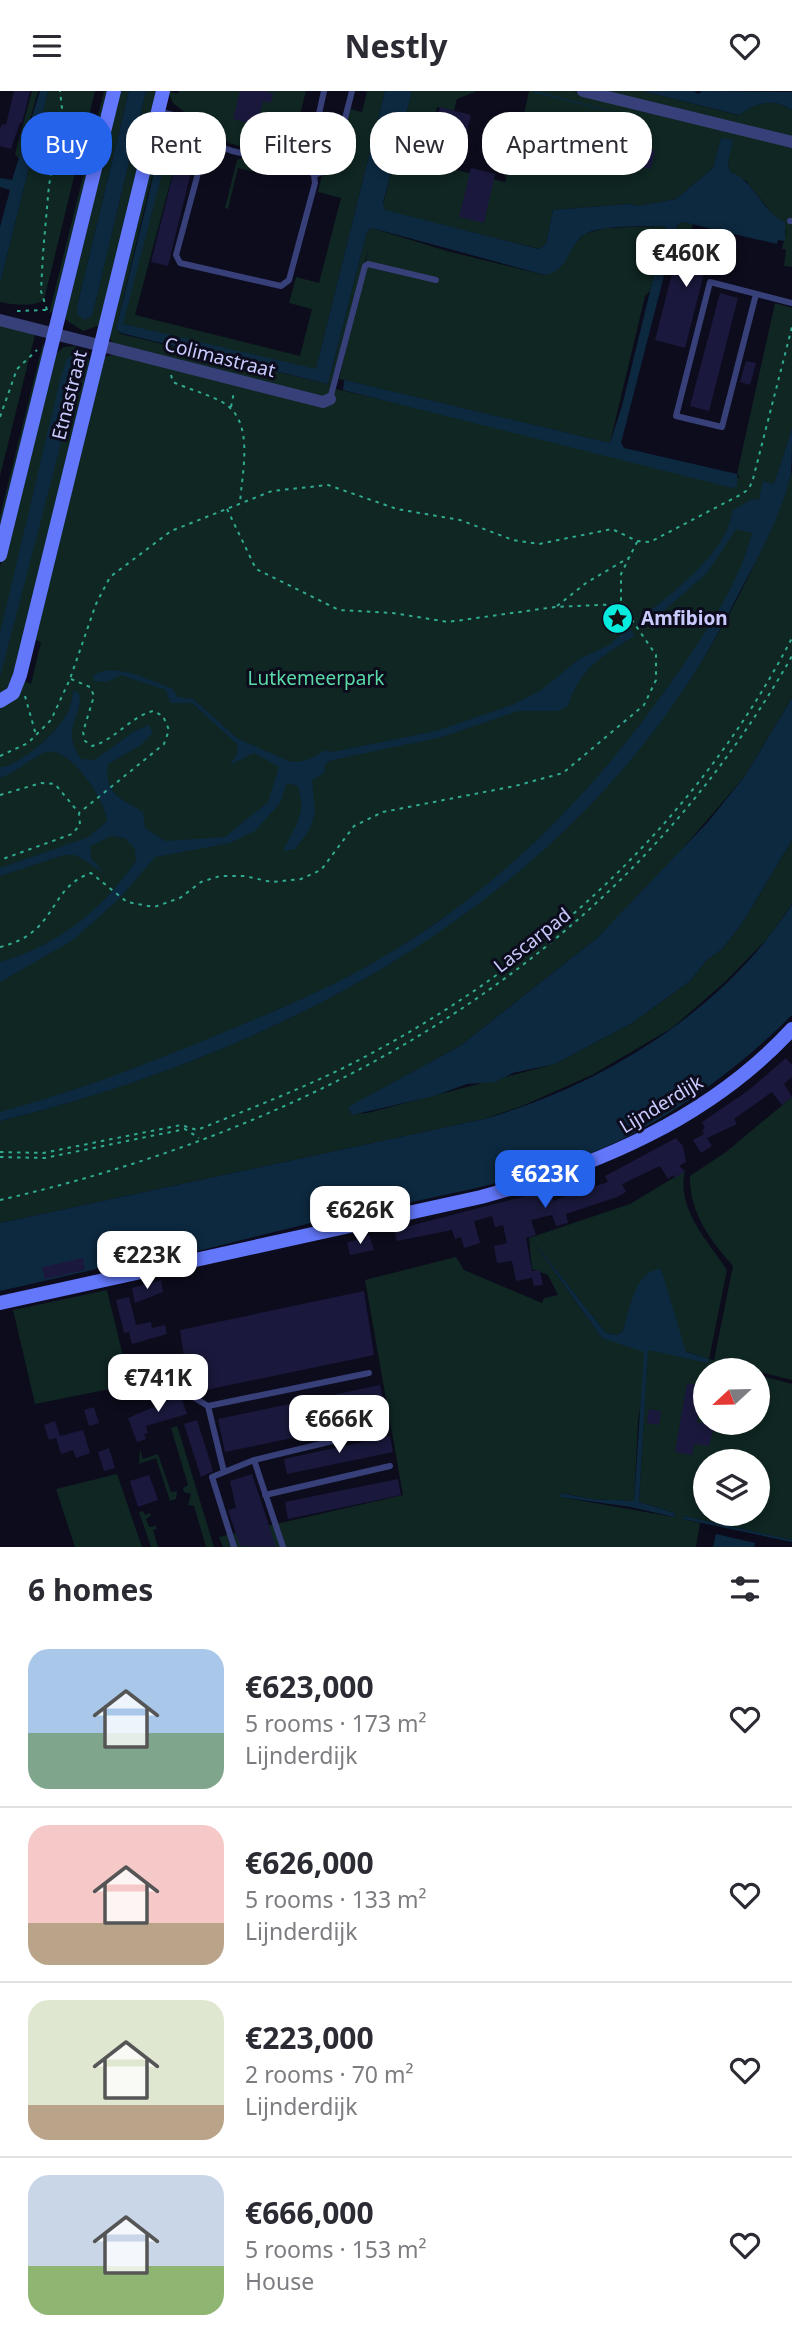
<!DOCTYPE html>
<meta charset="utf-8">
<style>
:root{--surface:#fff;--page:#f7f7f7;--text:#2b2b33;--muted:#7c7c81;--line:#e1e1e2;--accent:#2563eb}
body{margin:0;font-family:"Noto Sans",sans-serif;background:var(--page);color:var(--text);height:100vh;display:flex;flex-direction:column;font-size:26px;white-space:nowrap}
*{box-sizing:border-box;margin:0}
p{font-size:23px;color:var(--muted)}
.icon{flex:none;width:38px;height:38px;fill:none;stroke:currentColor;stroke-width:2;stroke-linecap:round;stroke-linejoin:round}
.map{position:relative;height:1456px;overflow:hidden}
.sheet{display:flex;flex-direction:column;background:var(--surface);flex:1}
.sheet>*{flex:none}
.banner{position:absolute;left:21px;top:21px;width:751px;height:63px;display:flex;gap:14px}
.needle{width:46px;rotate:248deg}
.controls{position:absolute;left:693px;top:1267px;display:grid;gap:14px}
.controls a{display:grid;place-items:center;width:77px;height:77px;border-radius:50%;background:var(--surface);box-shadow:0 4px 10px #0003;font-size:35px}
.price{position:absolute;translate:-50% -60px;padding:0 16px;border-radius:14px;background:#fff;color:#222;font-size:23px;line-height:46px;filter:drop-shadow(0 2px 4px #0008)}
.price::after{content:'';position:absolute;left:50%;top:42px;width:21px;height:16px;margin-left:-10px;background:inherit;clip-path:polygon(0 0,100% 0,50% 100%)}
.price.active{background:var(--accent);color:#fff}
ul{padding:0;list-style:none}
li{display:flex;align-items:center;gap:21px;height:175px;padding:0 28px}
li+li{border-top:2px solid var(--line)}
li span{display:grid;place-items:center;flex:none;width:196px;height:140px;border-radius:21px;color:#555}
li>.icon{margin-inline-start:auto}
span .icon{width:84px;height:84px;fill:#fffc;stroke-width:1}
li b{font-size:30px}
h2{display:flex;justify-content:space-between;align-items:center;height:84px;padding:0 28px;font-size:30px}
.tag{padding:0 24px;border-radius:28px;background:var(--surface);box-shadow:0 4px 10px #0003;font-size:24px;line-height:63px}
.tag.active{background:var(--accent);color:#fff}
header{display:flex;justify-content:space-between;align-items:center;height:91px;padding:0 28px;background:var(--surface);font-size:32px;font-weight:700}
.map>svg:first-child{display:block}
</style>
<header><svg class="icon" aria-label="menu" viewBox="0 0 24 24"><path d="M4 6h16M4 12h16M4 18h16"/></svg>Nestly<svg class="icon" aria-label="heart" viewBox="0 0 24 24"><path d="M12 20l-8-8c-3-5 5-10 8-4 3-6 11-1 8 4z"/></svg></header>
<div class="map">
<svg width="792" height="1456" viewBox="0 0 792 1456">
<rect width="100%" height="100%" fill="#0c0c1d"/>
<path fill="#0f2622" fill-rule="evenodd" d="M32,0H38L19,68L15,63Z
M48,0H95L44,209C33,216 13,214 0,211V192Z
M104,0H110L58,215L49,223Z
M117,0H129L77,216V223L84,227L92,224L146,0H159L100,234L83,240L66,229L64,219Z
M168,0L177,3L179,0H306L289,67L228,52L208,23H187L173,12Z
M365,0H385L316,279L122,233L157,64L116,238L121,243L328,293L367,140L372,137L447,160L545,184L548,183L584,143L606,137L666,135L650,200L645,205L610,352L339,288L369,156L325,315L336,298L616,362L740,387L737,383L775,212L792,217V337L774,394L763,390L755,457L711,543L599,696L506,784L366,880L120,988L0,1025V616L17,605L24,590L31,593L41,551L32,547L103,266L117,263L108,242L161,34L178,30L183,44L135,224L300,265L312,218L289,212L296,186L319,192L341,107L318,101L322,84L337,81L339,70L349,72L356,46L344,43L350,18L362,21L367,1Z
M412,0H477L457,8L454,20L437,16L424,71L505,91L508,78L531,80L540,52L524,48L520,42L529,0H573L792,55V176L784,175L786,159L782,158L786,140L746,90L730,81L728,72L732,50L721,47L713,77L676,108L638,115L628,113L553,119L546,153L540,158L393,122L385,119L383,113Z
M604,0H642L738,24C757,12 772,6 792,19V46Z
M243,67L249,69L254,81L238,77L228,118L225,117L237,69Z
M683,131L693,133L686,167L670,168L677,134Z
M0,234L35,244L0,385Z
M43,252L46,263L0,450V425Z
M75,255L86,261L91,273L15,587L6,601L0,603V476L52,266L64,256Z
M792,380V607L745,685L655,790L597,847L460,955L349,1016L352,1023L367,1022L555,973L632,932L690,890L707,869L722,858L741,834L792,749V813L769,846L726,890L672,937L592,984L522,1015L484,1028L0,1132V1030C358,942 668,742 792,380Z
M792,1006V1289L717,1270V1274L740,1279H705V1332H758V1284L792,1293V1449L684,1425L683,1428L700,1432L696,1456H223L219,1446L403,1404L365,1189L456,1166L464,1179L542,1212L544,1207L558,1204L548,1184L532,1178L529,1147L630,1113L685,1080C676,1118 708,1150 727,1179L709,1268L714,1269L733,1175C710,1149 689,1121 690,1085L726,1061ZM532,1149L606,1242L617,1244L623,1240L625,1232L687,1261L708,1268V1271L602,1247ZM647,1272L639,1411L675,1422L674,1426L561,1406L562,1402L591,1408L634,1410L638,1331ZM705,1370H758V1423H705Z
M107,1199L130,1294L35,1313L13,1219Z
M177,1335L181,1347L214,1456H206L194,1415L188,1414L191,1403L184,1401L183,1397L188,1394L171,1337Z
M140,1358L143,1368L158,1363L171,1401L177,1400L176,1408L170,1410L156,1367L139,1373Z
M117,1383L142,1456H75L56,1398Z
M143,1420L145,1424L150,1422L151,1425L146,1428L149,1436L156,1435L157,1438L153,1439L158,1456H151L139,1421Z"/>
<path fill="#0d2940" d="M40,0H48L0,192V136L10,99L0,96V87L12,89Z
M129,0H146L92,225L84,229L77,223V216Z
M385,0H412L383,112L385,119L539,158L546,153L553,119L628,113L638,115L676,108L713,77L721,47L733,49L728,72L730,81C755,89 761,121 785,131V150L778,149L777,153L683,131L677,134L621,352L624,357L737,383V395L733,397L343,299L344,289L610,352L622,315L666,135C646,136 597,133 582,145C568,157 567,181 545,184L372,137L367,140L328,293L121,242L116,238L165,38L168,39L163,79L123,233L316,278Z
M536,0L608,19V20L532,1Z
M642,0H694L698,3L702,0L792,1V19C773,6 757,12 739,24Z
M72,265L78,269L59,360L0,586V542L60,289L67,268Z
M792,337C792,351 792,368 791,382C781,427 756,469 735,510C593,795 299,957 0,1030V1021C74,1001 139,976 210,947C258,927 308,907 355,882C480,815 580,718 662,604C696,557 738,498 752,442L736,438L707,482L643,538L637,531C668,505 729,461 732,420L752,408L759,409L763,390L774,393Z
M629,537L635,544C602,567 581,574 568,615L558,620H518L442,646L332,669L325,673L324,682L312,689L315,721L310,738L295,758L283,760C295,734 307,725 298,695L287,692L280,712L255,740L230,752L155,766L119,808L73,849L0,891V871C58,855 103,818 136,770L135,758L125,747L111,745L90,755L91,767L104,782L76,764H64L0,785V777L89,746L107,730C106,710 70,655 47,661C36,663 16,682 0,687V676C22,674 58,641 68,621C71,615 72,606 74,599L80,604C80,632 61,638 81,668L95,669L133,641L149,634L153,642L141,654L108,673C104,703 120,707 143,721L145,737L165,750L225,746L268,711L279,676L254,662L230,674L238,661L237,653L192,612H170L166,599L121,584L107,591L94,590L93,585C113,570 151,590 173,598L177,606L193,608L238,648L291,671C306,671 313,667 325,659L332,661L436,640L512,614L540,600L579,568L609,554Z
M792,607V749L741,834L722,858L707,869L690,890L632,932L555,973L513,982L495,991L467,993L434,1005L352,1024L348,1016L460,955L597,847L707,732L745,685Z
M792,813V924C732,984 650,1043 568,1071C498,1095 425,1108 352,1123C295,1135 239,1150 182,1164L180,1159L0,1200V1132L484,1028C603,994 725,919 792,813Z
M532,1149L606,1242L617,1244L623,1240C629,1221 635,1178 661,1178L686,1261L709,1268L708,1272L648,1259L639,1411L675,1422L674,1426L631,1416L560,1406L561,1402L591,1408L634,1410L644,1261L602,1247Z
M684,1425L792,1449V1451L683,1428Z
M716,1443L755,1452L754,1456H713Z"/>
<path fill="#1a193d" d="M14,0H30L22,32H20L11,58L0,55V38L2,33L6,34Z
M240,0H266L273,3L271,12L263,10L257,34L233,28Z
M440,16L471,24L460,69L428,61Z
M496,41L508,44L502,66L491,63Z
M183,44L199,48L168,175L151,171Z
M539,49L551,52L550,57L555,58L553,67L548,66L544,71L541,84L531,82Z
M638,56L655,60L651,78L627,73L631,57L637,59Z
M471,77L495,83L484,132L459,126Z
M686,145L722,155L721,159L725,160L719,179L705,178L685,257L655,249L681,148Z
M720,202L738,207L709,320L690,315Z
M746,270L756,272L750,294L740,291Z
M786,967L792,974V986L784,993L792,1006L782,1014L772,1001L734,1028L737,1033L707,1047L712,1055L701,1062L693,1049L704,1043L702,1040L705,1037L702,1031L749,999Z
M676,1047L683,1055L686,1071L679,1075L685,1080L675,1087L673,1084L668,1088L660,1075L622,1093L626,1101L617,1106L566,1123L568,1132L556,1135L552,1124L531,1129L536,1144L526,1147L532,1180L540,1179L543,1194L534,1195L532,1187L516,1190L512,1170L497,1172L494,1155L507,1152L503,1134L495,1136L492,1125L474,1130L480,1152L464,1157L461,1146L455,1148L452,1139L397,1150L394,1139L549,1099L553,1110L569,1104V1096L586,1090L590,1097L608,1091L605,1085Z
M181,1143L185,1157L144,1167L141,1153Z
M369,1144L374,1159L350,1164L347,1152Z
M83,1167L85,1179L45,1188L42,1176Z
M161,1189L163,1201L135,1212L132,1197Z
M364,1200L374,1264L196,1301L192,1299L187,1287L180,1239Z
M129,1206L136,1234L151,1231L152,1237L165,1234L167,1243L132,1253L129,1241L124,1242L116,1209Z
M176,1291L187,1323L146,1335L148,1342L144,1343L146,1348L137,1351L128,1327L181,1304L174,1306L171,1293Z
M687,1292L702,1295L697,1332H713L714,1337L709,1355L694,1353L692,1364L675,1361Z
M380,1294L387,1327L225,1361L218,1328Z
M94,1316L99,1332L89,1335L84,1319Z
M649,1318L661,1320L659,1334L647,1332Z
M197,1329L213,1380L201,1386L184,1333Z
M55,1330L60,1345L83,1339L90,1362L76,1367L73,1359L61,1363L56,1347L49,1349L44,1334Z
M390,1345L393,1361L287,1383L284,1368Z
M109,1357L115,1377L104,1380L98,1361Z
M252,1383L276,1456L240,1455L228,1419L236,1417L230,1390Z
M149,1384L158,1409L138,1416L130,1390Z
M398,1388L401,1404L288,1428L285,1411Z"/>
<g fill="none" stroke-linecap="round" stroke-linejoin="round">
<path stroke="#30aa90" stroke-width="2" stroke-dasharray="3.5 5" stroke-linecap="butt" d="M47,219L41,200L43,162L49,94L63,26L60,0
M17,220L46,219
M171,284L173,291C188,298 205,302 220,310C256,327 242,380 240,412
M231,316L234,301
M0,326L17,278L37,259
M227,418L256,478L339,519L393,522L448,531L555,516L620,513
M557,515L586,492L630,466
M618,526L623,519
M71,588L90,596L94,605L83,641L85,650L92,655C115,649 130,626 153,620L163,625L169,639L164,653L79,722
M25,605L36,644
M0,665L28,652L51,629L70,588L96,513L110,486L171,440L272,400L328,394L397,418L460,429L513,449L539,453L612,438L637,450L650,451L740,404L749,398L753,388L792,236
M0,704L41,692L55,693L79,722L80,734L72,743L0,769
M0,856C59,842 47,797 91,782L127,811L154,816L180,807L201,791L220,785H244L272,791L301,788L321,779L354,735L383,721L515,695L563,682L644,614L656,589V564L621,513V483L637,451
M0,1061L43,1062L181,1034L197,1039C259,1014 323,990 381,957C553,863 701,722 792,547
M0,1066L45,1067L185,1038L199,1047
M0,1109C331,1033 621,866 792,565"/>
<path stroke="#38407a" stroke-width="6" d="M158,20L211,34L176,164L180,172L281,195L289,189L315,92L314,84L307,77L324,0
M206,50L232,60L307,77
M314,84L332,78L352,0
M790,130H792
M756,203L722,336L676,325L710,191L792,212
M330,308L365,175L368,173L436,189
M179,1283L188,1303L208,1315L224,1381
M208,1315L369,1282
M254,1369L382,1338
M265,1404L390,1375
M234,1456L212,1386L254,1369L283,1456"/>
<path stroke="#38407a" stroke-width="12" d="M583,0L792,51
M0,229L323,311L330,308"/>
<path stroke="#6377fa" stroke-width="14" d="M0,464L114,0
M0,610L13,602L20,584L163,0
M0,1212L481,1106C596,1075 709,1028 792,938"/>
</g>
<defs>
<symbol id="sight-disc" viewBox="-11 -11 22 22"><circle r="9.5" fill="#07ebdf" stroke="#0c0c1d"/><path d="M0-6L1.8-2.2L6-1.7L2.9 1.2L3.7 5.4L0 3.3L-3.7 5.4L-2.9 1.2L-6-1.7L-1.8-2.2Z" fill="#111"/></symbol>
</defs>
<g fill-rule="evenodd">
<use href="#sight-disc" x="600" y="510" width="35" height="35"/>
</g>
<g text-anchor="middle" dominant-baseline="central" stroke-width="6" stroke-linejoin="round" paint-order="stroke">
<g font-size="19" fill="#c9cbfd" stroke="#0c0c1d">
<text transform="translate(220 266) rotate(14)">Colimastraat</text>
<text transform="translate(69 304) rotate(-76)">Etnastraat</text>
<text transform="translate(532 849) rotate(-38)">Lascarpad</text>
<text transform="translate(661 1013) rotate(-31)">Lijnderdijk</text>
</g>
<g font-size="19" font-weight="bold" fill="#c9cbfd" stroke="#0c0c1d" text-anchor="start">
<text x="641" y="527">Amfibion</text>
</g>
<g font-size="19" fill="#59daa6" stroke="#0c0c1d">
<text x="316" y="587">Lutkemeerpark</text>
</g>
</g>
</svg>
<div class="controls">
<a><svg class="needle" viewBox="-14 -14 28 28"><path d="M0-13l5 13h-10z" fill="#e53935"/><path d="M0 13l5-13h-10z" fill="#7c7c81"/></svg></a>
<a><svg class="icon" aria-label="layers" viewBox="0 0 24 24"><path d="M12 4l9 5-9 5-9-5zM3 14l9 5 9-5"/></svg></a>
</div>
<b class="price" style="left:686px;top:198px">€460K</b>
<b class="price active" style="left:545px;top:1119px">€623K</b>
<b class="price" style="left:360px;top:1155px">€626K</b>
<b class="price" style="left:147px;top:1200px">€223K</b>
<b class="price" style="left:158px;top:1323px">€741K</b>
<b class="price" style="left:339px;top:1364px">€666K</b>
<div class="banner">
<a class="tag active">Buy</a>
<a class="tag">Rent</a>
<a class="tag">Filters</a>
<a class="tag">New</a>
<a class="tag">Apartment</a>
</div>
</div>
<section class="sheet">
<h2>6 homes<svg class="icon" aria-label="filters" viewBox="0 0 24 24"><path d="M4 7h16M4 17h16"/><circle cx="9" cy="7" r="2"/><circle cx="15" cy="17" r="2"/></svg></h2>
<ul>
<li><span style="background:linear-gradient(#a9c7e8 60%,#7fa58c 0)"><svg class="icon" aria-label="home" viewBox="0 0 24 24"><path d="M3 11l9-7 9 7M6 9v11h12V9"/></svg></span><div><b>€623,000</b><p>5 rooms · 173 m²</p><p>Lijnderdijk</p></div><svg class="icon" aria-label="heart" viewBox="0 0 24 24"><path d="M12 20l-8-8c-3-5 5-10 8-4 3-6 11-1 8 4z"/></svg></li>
<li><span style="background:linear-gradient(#f6c9c9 70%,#b9a48a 0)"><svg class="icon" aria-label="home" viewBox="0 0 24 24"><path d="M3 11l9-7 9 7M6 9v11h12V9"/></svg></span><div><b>€626,000</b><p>5 rooms · 133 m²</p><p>Lijnderdijk</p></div><svg class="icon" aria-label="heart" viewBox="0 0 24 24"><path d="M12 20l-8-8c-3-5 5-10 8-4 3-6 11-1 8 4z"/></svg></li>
<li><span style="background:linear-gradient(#dfe7d0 75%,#b9a48a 0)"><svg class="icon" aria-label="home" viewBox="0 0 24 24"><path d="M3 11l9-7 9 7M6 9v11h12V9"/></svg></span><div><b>€223,000</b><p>2 rooms · 70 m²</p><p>Lijnderdijk</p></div><svg class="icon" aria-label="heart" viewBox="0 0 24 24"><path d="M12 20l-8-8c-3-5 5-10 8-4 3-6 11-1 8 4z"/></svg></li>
<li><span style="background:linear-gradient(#c9d6e8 65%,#8fb573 0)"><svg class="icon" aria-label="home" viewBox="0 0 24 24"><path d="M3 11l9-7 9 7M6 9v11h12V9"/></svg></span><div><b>€666,000</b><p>5 rooms · 153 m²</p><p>House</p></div><svg class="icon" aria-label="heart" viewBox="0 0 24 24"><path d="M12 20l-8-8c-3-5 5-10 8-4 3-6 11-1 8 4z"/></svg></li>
</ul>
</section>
